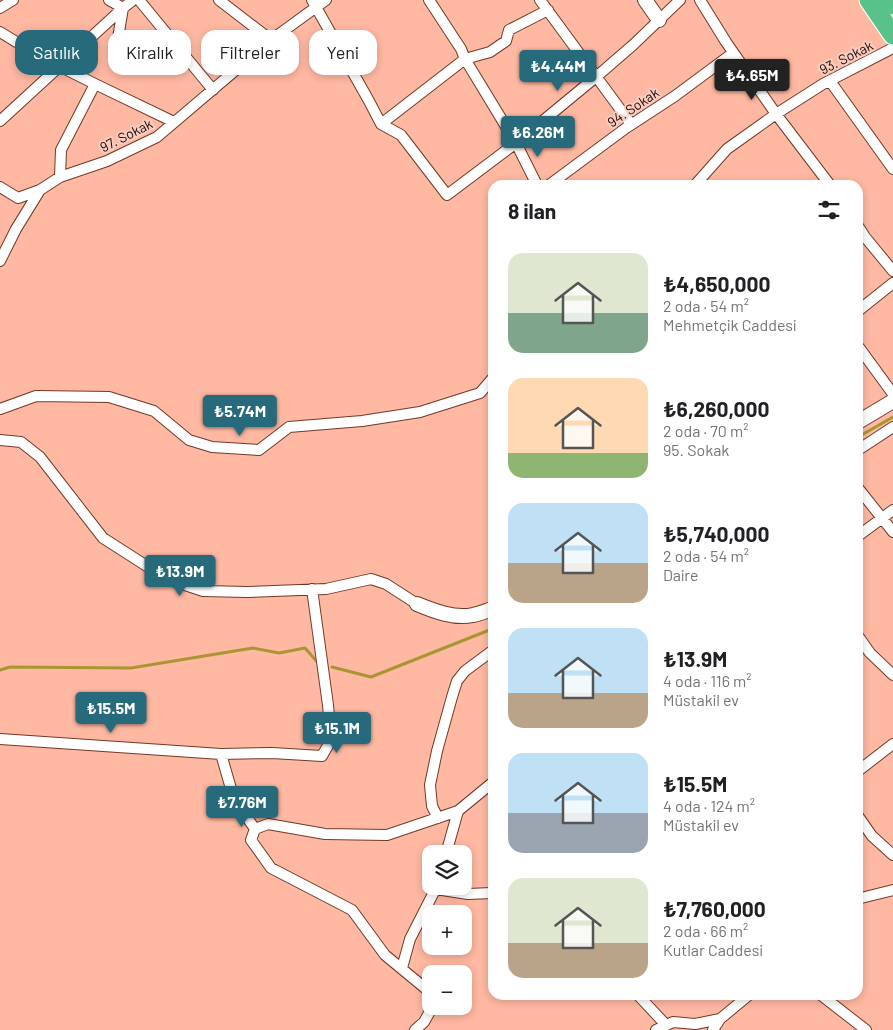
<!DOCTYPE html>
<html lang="tr">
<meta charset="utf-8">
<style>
:root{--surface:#fff;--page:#f6f6f6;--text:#202124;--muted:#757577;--accent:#266a7b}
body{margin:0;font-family:Barlow,sans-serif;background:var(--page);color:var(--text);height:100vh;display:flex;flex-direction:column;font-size:19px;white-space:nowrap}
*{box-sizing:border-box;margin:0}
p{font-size:16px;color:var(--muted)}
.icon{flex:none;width:28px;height:28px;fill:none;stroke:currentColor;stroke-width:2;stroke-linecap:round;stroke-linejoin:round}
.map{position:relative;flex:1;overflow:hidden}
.sheet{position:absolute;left:488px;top:180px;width:375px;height:820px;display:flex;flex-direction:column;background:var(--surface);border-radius:15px;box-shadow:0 2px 8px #0003}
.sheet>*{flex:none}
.guide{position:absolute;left:15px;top:30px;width:398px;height:45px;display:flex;gap:10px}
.controls{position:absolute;left:422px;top:845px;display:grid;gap:10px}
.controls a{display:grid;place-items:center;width:50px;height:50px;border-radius:10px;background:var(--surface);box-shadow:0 2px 8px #0003;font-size:25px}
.price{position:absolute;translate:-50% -42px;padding:0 11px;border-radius:5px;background:var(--accent);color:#fff;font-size:16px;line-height:32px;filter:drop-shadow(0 1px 2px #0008)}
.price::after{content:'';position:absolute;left:50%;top:30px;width:15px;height:11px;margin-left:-8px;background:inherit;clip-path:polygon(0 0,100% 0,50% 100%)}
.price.on{background:#222;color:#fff}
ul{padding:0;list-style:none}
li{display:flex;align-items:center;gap:15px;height:125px;padding:0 20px}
li span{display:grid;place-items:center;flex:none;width:140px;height:100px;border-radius:15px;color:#555}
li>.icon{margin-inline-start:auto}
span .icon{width:60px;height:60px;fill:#fffc;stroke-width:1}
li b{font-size:21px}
h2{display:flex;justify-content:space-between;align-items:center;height:60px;padding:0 20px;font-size:21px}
.pill{padding:0 18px;border-radius:15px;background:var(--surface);box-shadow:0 2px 8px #0003;font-size:18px;line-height:45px}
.pill.on{background:var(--accent);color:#fff}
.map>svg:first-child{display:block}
</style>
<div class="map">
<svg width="893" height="1030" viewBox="0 0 893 1030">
<rect width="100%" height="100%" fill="#ffb8a2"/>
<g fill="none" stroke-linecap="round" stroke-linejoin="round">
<path stroke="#a99633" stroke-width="3" d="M858,437L893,417
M332,667L371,677L492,629
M0,670L10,667L131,668L253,648L279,653L305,648L319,664"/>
<defs>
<path id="street" d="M109,0L123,8L116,50
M139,0L213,90
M219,0L271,40
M312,0L369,101L381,124L401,135L447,195L516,143L596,77L633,45L680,0
M429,0L461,49L465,59L516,143L537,185
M540,0L631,124
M700,0L726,42L776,114L830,185
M0,8L13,0
M0,32L41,57L95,84L174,122
M830,81L893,169
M0,121L123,8L133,0
M381,124L465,59L490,52L506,41L509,30L548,10
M60,177L61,150L95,84
M549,185L626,128L675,96L733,53
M695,185L727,149L776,114L823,84L893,48
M0,187L18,198L40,190
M858,226L865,237L893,271
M0,261L16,229L40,190L60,177L107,161L157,137L271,40L326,0
M858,311L893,283
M858,346L893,394
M0,409L36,396L109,397L154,411L189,440L212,447L259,450L289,427L362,421L420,412L480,393L492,379
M0,440L21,442L40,457L103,538L167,579L203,591L247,592L326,589L371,579L386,584L417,604
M858,450L893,427
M858,488L893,532
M858,536L893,510
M858,636L870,653L893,675
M0,739L221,754
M858,771L893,744
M858,816L872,836L893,855
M438,818L432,806L430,785L437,751L452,697L457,681L465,671L492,651
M255,829L234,799L221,754L272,753L322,756L331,740L328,705L312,589
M446,854L458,811
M436,889L468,894L492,893
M858,900L861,898L893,890
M402,968L410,939L437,886
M431,993L385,955L352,910L271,868L251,840L255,829L268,824L325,834L387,835L458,811L492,783
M638,995L666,1025
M821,995L866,1030
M415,1030L424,1022L433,1006
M656,1030L673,1022L695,1024L720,1019
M713,1030L720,1019L749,995"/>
<path id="secondary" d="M645,0L659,20
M858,422L893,401
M417,604C434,611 454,619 473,615C479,614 486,611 492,609"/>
<path id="highway" d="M869,0L893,35
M889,0L893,5"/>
</defs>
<use href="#street" stroke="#743826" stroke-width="12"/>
<use href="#secondary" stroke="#743826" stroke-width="16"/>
<use href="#highway" stroke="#fff" stroke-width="21"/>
<use href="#street" stroke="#fff" stroke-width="10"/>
<use href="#secondary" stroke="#fff" stroke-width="14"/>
<use href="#highway" stroke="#58c28a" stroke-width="19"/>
</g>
<g text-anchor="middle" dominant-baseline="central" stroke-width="4" stroke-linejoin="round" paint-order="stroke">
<g font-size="14" fill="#200803" stroke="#f9cdc0">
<text transform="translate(846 57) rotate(-27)">93. Sokak</text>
<text transform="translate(633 107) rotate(-34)">94. Sokak</text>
<text transform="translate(126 135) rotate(-27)">97. Sokak</text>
</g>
</g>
</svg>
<div class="controls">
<a><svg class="icon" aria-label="layers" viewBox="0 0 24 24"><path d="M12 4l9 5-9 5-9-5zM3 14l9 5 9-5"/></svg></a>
<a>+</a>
<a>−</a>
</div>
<b class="price" style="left:558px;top:92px">₺4.44M</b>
<b class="price on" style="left:752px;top:101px">₺4.65M</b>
<b class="price" style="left:538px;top:158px">₺6.26M</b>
<b class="price" style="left:240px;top:437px">₺5.74M</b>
<b class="price" style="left:180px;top:597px">₺13.9M</b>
<b class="price" style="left:111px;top:734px">₺15.5M</b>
<b class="price" style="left:337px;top:754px">₺15.1M</b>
<b class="price" style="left:242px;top:828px">₺7.76M</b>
<div class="guide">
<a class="pill on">Satılık</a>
<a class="pill">Kiralık</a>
<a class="pill">Filtreler</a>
<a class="pill">Yeni</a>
</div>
<section class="sheet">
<h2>8 ilan<svg class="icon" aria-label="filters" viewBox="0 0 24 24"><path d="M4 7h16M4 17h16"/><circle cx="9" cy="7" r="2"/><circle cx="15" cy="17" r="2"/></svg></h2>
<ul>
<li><span style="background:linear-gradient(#dfe7d0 60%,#7fa58c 0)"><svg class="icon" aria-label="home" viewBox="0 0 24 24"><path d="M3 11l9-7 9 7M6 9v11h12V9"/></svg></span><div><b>₺4,650,000</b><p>2 oda · 54 m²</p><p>Mehmetçik Caddesi</p></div></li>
<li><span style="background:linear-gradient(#ffd9b3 75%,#8fb573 0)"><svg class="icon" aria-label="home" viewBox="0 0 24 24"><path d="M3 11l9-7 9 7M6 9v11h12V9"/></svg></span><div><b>₺6,260,000</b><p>2 oda · 70 m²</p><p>95. Sokak</p></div></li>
<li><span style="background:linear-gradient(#bfe0f5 60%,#b9a48a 0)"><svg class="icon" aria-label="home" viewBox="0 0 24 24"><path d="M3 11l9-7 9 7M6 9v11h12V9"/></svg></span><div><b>₺5,740,000</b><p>2 oda · 54 m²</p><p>Daire</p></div></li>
<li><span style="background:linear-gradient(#bfe0f5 65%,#b9a48a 0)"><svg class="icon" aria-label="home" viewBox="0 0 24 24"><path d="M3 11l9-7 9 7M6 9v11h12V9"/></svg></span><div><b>₺13.9M</b><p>4 oda · 116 m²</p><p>Müstakil ev</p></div></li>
<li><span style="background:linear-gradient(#bfe0f5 60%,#9aa5b1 0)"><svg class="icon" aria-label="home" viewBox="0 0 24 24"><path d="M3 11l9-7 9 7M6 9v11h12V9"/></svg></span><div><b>₺15.5M</b><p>4 oda · 124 m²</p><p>Müstakil ev</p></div></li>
<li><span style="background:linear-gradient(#dfe7d0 65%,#b9a48a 0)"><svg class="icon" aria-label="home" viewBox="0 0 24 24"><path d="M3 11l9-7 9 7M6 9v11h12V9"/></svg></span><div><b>₺7,760,000</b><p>2 oda · 66 m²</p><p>Kutlar Caddesi</p></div></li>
</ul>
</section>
</div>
